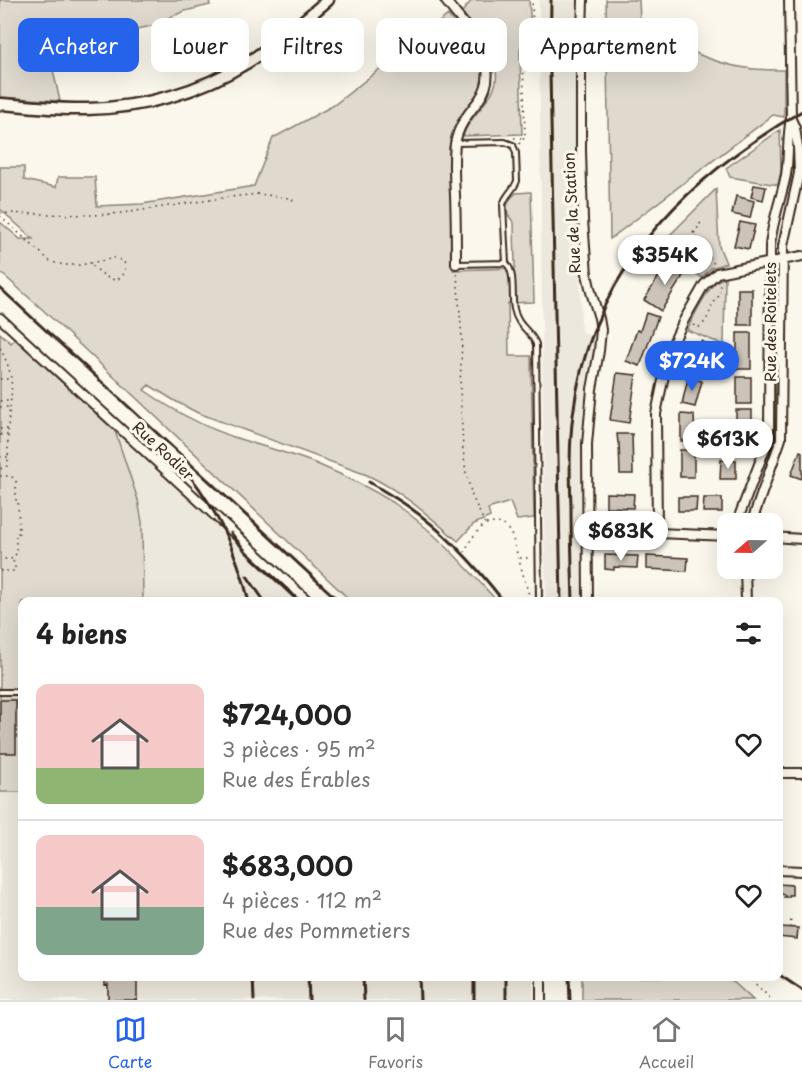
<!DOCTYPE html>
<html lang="fr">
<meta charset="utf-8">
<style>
:root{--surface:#fff;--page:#f6f6f6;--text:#222;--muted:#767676;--line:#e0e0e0;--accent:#2563eb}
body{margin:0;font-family:"Playpen Sans",sans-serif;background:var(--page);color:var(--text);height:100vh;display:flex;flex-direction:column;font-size:22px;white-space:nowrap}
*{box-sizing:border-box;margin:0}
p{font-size:20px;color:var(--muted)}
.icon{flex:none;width:33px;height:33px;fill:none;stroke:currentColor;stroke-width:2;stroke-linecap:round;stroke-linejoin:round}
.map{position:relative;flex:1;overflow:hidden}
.sheet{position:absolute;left:18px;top:597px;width:765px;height:384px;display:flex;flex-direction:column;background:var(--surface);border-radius:12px;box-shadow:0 6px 24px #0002}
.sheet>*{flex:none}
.banner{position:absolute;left:18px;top:18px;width:766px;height:54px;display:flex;gap:12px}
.needle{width:39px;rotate:250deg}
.tools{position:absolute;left:717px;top:513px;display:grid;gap:12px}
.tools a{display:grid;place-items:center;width:66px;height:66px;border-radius:12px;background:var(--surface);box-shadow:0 6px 24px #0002;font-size:30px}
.price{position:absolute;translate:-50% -51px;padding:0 14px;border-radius:21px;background:#fff;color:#222;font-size:20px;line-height:39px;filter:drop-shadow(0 2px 3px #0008)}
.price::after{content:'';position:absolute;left:50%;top:36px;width:18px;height:14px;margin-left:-9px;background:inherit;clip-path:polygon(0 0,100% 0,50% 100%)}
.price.active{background:var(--accent);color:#fff}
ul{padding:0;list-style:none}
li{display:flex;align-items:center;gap:18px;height:150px;padding:0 18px}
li+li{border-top:2px solid var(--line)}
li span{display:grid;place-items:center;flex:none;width:168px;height:120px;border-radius:12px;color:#555}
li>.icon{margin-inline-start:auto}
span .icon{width:72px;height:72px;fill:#fffc;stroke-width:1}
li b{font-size:26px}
h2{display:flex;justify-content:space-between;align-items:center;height:72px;padding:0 18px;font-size:26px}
.tag{padding:0 21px;border-radius:12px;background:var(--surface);box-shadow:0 6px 24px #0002;font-size:21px;line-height:54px}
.tag.active{background:var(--accent);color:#fff}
.tabs{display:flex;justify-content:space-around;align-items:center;height:84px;border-top:2px solid var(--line);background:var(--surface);font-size:16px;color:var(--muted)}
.tabs a{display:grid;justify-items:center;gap:3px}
.tabs .active{color:var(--accent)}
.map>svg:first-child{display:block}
</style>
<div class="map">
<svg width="802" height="1000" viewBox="0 0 802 1000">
<rect width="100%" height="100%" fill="#fbf7ec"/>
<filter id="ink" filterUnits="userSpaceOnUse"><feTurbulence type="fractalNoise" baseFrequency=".0167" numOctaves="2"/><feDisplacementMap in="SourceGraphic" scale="12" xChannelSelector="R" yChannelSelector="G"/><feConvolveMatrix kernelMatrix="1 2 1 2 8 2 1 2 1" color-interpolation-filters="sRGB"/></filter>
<g filter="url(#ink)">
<path fill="#ede8dd" d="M539,0H576L581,331L596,340L587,379L581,439L582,601H546L544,525Z
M115,431L301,601H143L142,522Z
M0,792H22V976H533V1000H0Z"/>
<path fill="#dfd9ce" stroke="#8d8276" stroke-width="1.5" d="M0,0H209L210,5L185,11L158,22V25L105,35L77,37L47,44L60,101L0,97Z
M472,0H529L531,28L522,43L520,50L522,134L463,136C467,122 478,113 486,101C490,96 495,88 496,81C500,55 476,31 462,12Z
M606,0H639L640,20C665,42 713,64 746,68C759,70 772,70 784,70V117L773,115L610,239Z
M448,15C458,28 471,41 479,56C495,83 472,97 460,117C454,127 451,137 449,148L453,270L515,268L514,223L508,215L507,206L510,199L516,193L531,192L534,302L508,303L509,356H531L534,518L517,520L510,502L488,509L490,517L474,524L458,541C429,516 403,492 367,475L198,413L175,401L149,385L144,390C169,408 196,423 225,434C255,445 287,452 317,464C343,475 370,488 394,503C433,529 466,567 497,601H351L43,310L0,272V222L20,239H33L0,209V167H24V180L56,187L58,177H95L97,206L142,204L254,186L273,138L334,105Z
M780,130L781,171L778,185L730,177L726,168Z
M716,189L719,246L726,263L711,268L702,278L660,245Z
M725,278L724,345L687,330C694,316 705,292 716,282C719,279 720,279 725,278Z
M0,333L11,343L15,339L115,431L138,500L142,522L143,601L22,602V792H0Z
M582,977H728L753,1000H582Z"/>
<path fill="#ccc4b9" stroke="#3b2a1e" stroke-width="1.5" d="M754,185L766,187L763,200L751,197Z
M736,196L754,201L750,218L732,214Z
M740,222L755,225L749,249L734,246Z
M669,260L686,271L661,311L644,300Z
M738,289H752V325H738Z
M646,313L658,317L640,366L626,361L637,330L640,331Z
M737,333H751V369H737Z
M701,341L714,347L704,371L691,366Z
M617,373L636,375L629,423L610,420Z
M737,377H751V404H737Z
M688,378L702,381L695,407L682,404Z
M736,410H752V429H736Z
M681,414L694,415L695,441H681Z
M617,434H632L633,474H620L619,443H618Z
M729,434L744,435V453H729Z
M680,450H694V477H680Z
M800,451L802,452V479L791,475Z
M721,460H736V479H720Z
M606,493L634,494L633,508L606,507Z
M678,497H697L696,511H678Z
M704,498H722V512H703Z
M605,555L638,556L637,568L614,567V570L605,569Z
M647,556L688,558L687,571L647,569Z
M0,700H16V753H0Z
M778,884L792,885V895H789V897H784L785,895L778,893Z
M779,927L798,928L797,939L778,937Z
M105,976H137V1000H108V984L105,985Z"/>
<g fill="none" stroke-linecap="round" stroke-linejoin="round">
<defs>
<path id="lane" d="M456,143L505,142L513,145L516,153L517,181C514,190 505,195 503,205L506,263L457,264
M506,263C516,273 511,295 514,309C518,328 530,329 536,344L539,602
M0,692H22"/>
<path id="street" d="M445,0C466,28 505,64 479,100C468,114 458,126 455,144C453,161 454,178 455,195C456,218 456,241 456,264
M583,0L581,62V151L583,220L587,274L591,292L599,318L601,330L599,351L592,389L587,444L588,602
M0,318L309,602
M739,524L740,514L769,438L770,246C772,222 781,199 786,175C789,156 787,137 791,118L789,0
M751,524L781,439L783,246L799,173L798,147L795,128L791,119
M588,530L728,536
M657,533L656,414L666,366L674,341L684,320L704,285L717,273L802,256
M772,537L802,539
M745,568L746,602
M778,773H802
M778,870L802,871
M541,976V1000"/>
<path id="secondary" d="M0,104C29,106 58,110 87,109C143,108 200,92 248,62C277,44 302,22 328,0"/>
</defs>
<use href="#lane" stroke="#3b2a1e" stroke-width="8"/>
<use href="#street" stroke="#3b2a1e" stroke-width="12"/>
<use href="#secondary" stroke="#3b2a1e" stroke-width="15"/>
<path stroke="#3b2a1e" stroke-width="1.5" stroke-dasharray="1.5 4.5" stroke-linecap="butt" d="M514,138H524
M519,144L525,137L523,51L526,41L533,32L532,0
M0,213L93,215L123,213L229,197L259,194L289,198L297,202
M0,216L51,262L65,265H80L115,258L123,261L125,264V272C114,290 100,271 89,263
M693,232L714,264
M694,233L698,229L697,226L701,223
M700,254L709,245
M457,274L462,340L460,388L463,449L466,473L472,496L485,524C476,532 469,541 465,552
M693,325L699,327C711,320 709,304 720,295V283
M0,348C18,381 10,394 8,428C8,440 8,451 8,463L7,466L0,469
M0,379H11
M0,401H11
M0,407H11
M0,429H8
M0,435H8
M0,457H8
M0,476H11L16,481V501H18L19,533H16V554L11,559H0
M486,524C501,522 504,522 512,536L531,602
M520,558H530
M0,571H15V564L12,560
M790,928L791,919
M747,976L772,1000"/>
<use href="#lane" stroke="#fbf7ec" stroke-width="4"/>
<use href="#street" stroke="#fbf7ec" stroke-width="8"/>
<use href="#secondary" stroke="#fbf7ec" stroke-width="10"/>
<path stroke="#3b2a1e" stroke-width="3" d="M551,0L550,72L561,602
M0,288L340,602
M178,462C213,500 237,551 249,602
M369,482C382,490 396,498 409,507C445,532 477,567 504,602
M231,533L246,552L299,602
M247,576L265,602
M573,602C572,570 571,538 571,506C570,476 569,445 573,415C590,273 683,180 802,111
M778,974L802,990
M253,976L254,1000
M308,976L309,1000
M363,976L364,1000
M419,976L420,1000
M474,976V1000
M506,976V1000
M569,976L570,1000"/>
</g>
</g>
<g text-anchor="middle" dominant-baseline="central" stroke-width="6" stroke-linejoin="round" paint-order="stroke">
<g font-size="15" fill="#3b2a1e" stroke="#fbf7ec">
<text transform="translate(571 213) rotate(-93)">Rue de la Station</text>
<text transform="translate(769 322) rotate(-90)">Rue des Roitelets</text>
<text transform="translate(164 450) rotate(43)">Rue Rodier</text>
</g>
</g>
</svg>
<div class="tools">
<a><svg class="needle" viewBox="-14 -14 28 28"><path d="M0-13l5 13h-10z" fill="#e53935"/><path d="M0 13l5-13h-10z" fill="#767676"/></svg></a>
</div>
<b class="price" style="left:665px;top:286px">$354K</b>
<b class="price active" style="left:692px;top:392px">$724K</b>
<b class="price" style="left:728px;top:470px">$613K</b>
<b class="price" style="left:621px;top:562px">$683K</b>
<div class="banner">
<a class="tag active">Acheter</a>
<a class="tag">Louer</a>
<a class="tag">Filtres</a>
<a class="tag">Nouveau</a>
<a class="tag">Appartement</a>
</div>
<section class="sheet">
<h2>4 biens<svg class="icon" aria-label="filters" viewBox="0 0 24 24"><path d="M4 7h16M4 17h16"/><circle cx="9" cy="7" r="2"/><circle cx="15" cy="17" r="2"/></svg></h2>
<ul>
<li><span style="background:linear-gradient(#f6c9c9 70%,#8fb573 0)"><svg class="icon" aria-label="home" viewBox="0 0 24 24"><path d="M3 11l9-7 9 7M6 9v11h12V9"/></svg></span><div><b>$724,000</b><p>3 pièces · 95 m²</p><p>Rue des Érables</p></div><svg class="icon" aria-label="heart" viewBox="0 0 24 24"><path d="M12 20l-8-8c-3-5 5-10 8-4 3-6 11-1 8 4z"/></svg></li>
<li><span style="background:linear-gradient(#f6c9c9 60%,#7fa58c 0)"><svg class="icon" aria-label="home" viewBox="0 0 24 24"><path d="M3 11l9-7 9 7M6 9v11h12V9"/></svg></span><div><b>$683,000</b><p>4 pièces · 112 m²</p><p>Rue des Pommetiers</p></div><svg class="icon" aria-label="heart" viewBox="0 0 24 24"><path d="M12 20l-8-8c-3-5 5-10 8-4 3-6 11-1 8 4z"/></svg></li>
</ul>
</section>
</div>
<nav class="tabs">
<a class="active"><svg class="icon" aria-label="map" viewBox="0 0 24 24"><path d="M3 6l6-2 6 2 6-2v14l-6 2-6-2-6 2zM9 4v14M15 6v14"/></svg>Carte</a>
<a><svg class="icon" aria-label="saved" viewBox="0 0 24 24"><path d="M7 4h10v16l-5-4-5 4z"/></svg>Favoris</a>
<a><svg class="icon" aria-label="home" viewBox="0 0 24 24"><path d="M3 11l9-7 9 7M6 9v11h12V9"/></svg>Accueil</a>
</nav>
